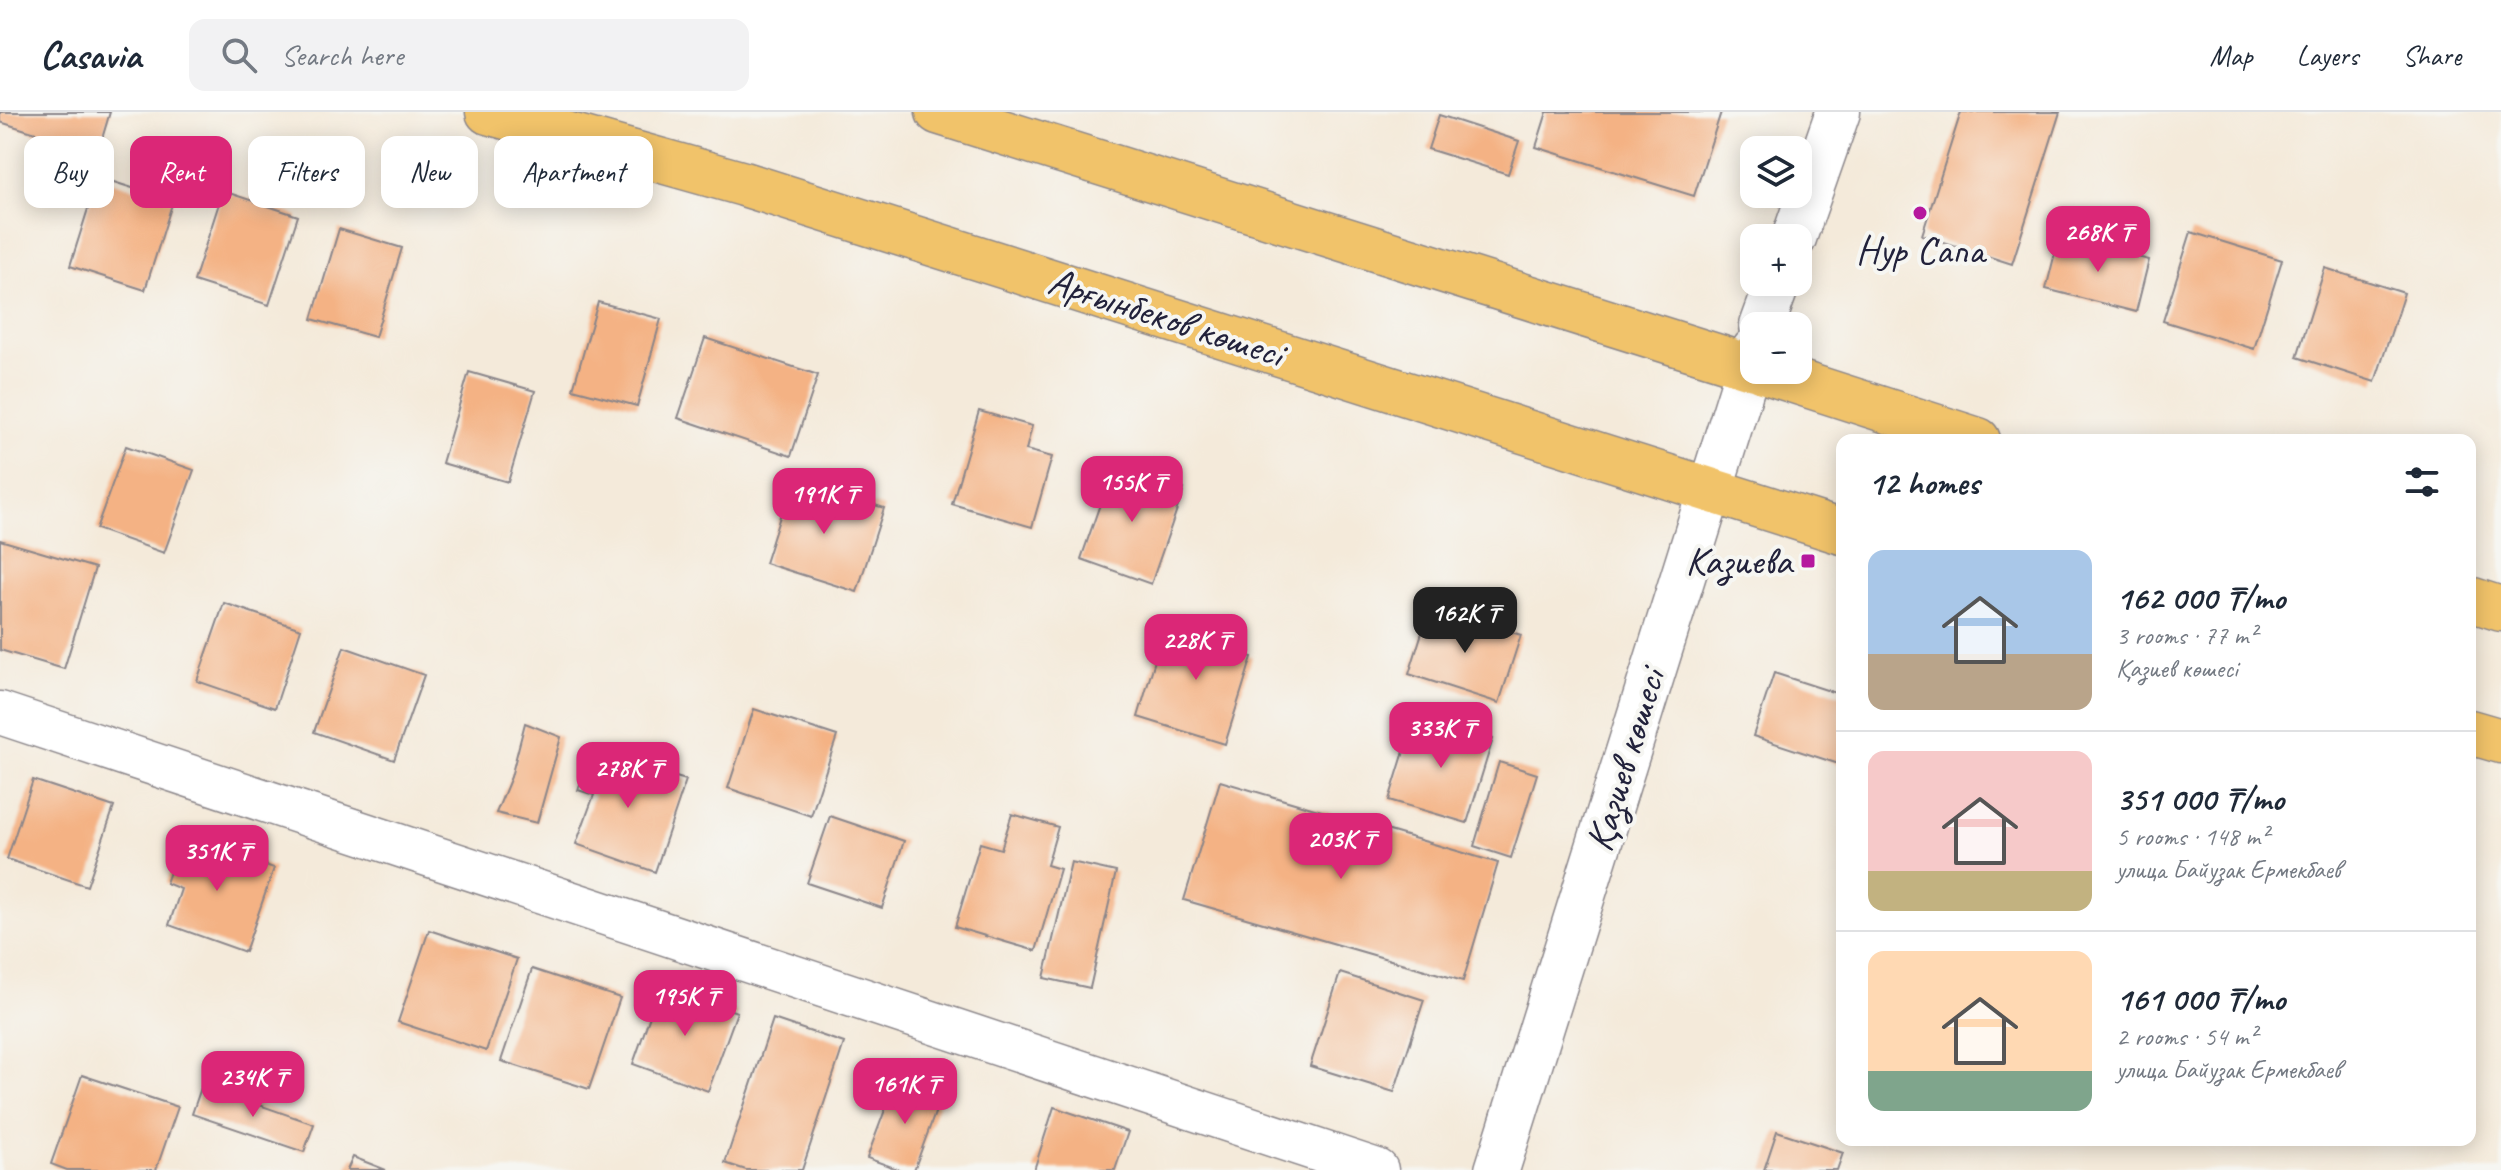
<!DOCTYPE html>
<meta charset="utf-8">
<style>
:root{--surface:#fff;--page:#f2f2f3;--text:#1f2937;--muted:#747a83;--line:#e0e1e3;--accent:#db2777}
body{margin:0;font-family:Caveat,sans-serif;background:var(--page);color:var(--text);height:100vh;display:flex;flex-direction:column;font-size:30px;white-space:nowrap}
*{box-sizing:border-box;margin:0}
p{font-size:26px;color:var(--muted)}
.icon{flex:none;width:44px;height:44px;fill:none;stroke:currentColor;stroke-width:2;stroke-linecap:round;stroke-linejoin:round}
.map{position:relative;flex:1;overflow:hidden}
.side{position:absolute;left:1836px;top:322px;width:640px;height:712px;display:flex;flex-direction:column;background:var(--surface);border-radius:16px;box-shadow:0 4px 20px #0003}
.side>*{flex:none}
.hud{position:absolute;left:24px;top:24px;width:760px;height:72px;display:flex;gap:16px}
.tools{position:absolute;left:1740px;top:24px;display:grid;gap:16px}
.tools a{display:grid;place-items:center;width:72px;height:72px;border-radius:16px;background:var(--surface);box-shadow:0 4px 20px #0003;font-size:40px}
.price{position:absolute;translate:-50% -68px;padding:0 18px;border-radius:16px;background:var(--accent);color:#fff;font-size:26px;line-height:52px;filter:drop-shadow(0 2px 4px #0008)}
.price::after{content:'';position:absolute;left:50%;top:48px;width:24px;height:18px;margin-left:-12px;background:inherit;clip-path:polygon(0 0,100% 0,50% 100%)}
.price.selected{background:#222;color:#fff}
ul{padding:0;list-style:none}
li{display:flex;align-items:center;gap:24px;height:200px;padding:0 32px}
li+li{border-top:2px solid var(--line)}
li span{display:grid;place-items:center;flex:none;width:224px;height:160px;border-radius:16px;color:#555}
li>.icon{margin-inline-start:auto}
span .icon{width:96px;height:96px;fill:#fffc;stroke-width:1}
li b{font-size:34px}
h2{display:flex;justify-content:space-between;align-items:center;height:96px;padding:0 32px;font-size:34px}
.pill{padding:0 28px;border-radius:16px;background:var(--surface);box-shadow:0 4px 20px #0003;font-size:28px;line-height:72px}
.pill.selected{background:var(--accent);color:#fff}
header{display:flex;align-items:center;gap:48px;box-sizing:border-box;height:112px;padding:0 40px;background:var(--surface);border-bottom:2px solid var(--line)}
header strong{font-size:38px}
nav{display:flex;gap:44px;margin-inline-start:auto;font-size:28px}
.search{width:560px;height:72px;background:var(--page);display:flex;align-items:center;gap:20px;box-sizing:border-box;padding:0 28px;border-radius:16px;color:var(--muted);font-size:30px}
.map>svg:first-child{display:block}
</style>
<header>
<strong>Casavia</strong>
<div class="search"><svg class="icon" aria-label="search" viewBox="0 0 24 24"><circle cx="10" cy="10" r="6"/><path d="M15 15l6 6"/></svg>Search here</div>
<nav><a>Map</a><a>Layers</a><a>Share</a></nav>
</header>
<div class="map">
<svg width="2501" height="1058" viewBox="0 0 2501 1058">
<rect width="100%" height="100%" fill="#f6f6f2"/>
<filter id="ink" filterUnits="userSpaceOnUse"><feTurbulence type="fractalNoise" baseFrequency=".0125" numOctaves="2"/><feDisplacementMap in="SourceGraphic" scale="16" xChannelSelector="R" yChannelSelector="G"/><feConvolveMatrix kernelMatrix="1 2 1 2 8 2 1 2 1" color-interpolation-filters="sRGB"/></filter>
<filter id="wash" filterUnits="userSpaceOnUse"><feTurbulence type="fractalNoise" baseFrequency=".006" numOctaves="4" result="noise"/><feDisplacementMap in="SourceGraphic" scale="32" xChannelSelector="R" yChannelSelector="G"/><feGaussianBlur stdDeviation="1.8" result="paint"/><feColorMatrix in="noise" values="0 0 0 0 0 0 0 0 0 0 0 0 0 0 0 0 0 1.4 0 .05"/><feComposite in="paint" operator="in"/></filter>
<g filter="url(#wash)">
<rect width="100%" height="100%" fill="#f4eada"/>
<g id="blocks">
<path fill="#f4b284" d="M0,0H110L98,40L0,10Z
M1547,0H1721L1694,84L1536,35Z
M1961,0H2060L2012,152L1922,123Z
M1439,3L1519,29L1508,62L1428,37Z
M98,65L173,89L145,178L70,154Z
M223,79L298,104L269,193L194,169Z
M339,117L402,136L375,225L312,207Z
M2191,120L2282,148L2254,237L2163,209Z
M2059,125L2149,148L2136,200L2046,177Z
M2325,156L2404,181L2375,270L2297,245Z
M598,190L661,207L637,294L573,277Z
M705,226L818,263L791,344L678,306Z
M469,260L535,279L508,370L442,351Z
M979,299L1032,314L1026,338L1052,345L1032,415L952,392Z
M126,334L194,358L164,441L96,417Z
M1114,352L1184,377L1151,472L1081,447Z
M792,367L884,396L857,480L765,451Z
M0,428L95,456L64,557L0,538Z
M224,491L301,517L275,596L197,569Z
M1430,495L1521,523L1499,591L1409,562Z
M1187,508L1233,522L1228,538L1252,545L1225,632L1138,605L1165,515L1182,520Z
M344,535L424,563L394,648L314,620Z
M1774,561L1842,583V653L1753,624Z
M754,597L837,624L811,704L728,676Z
M1415,604L1493,627L1467,711L1389,688Z
M525,611L561,625L537,711L496,701L511,665Z
M591,640L686,668L655,760L576,732L594,683L578,678Z
M1499,650L1537,662L1511,746L1474,734Z
M33,668L114,695L87,774L7,747Z
M1220,669L1498,751L1463,869L1184,788Z
M1012,702L1058,715L1047,753L1060,757L1036,839L955,815L980,731L1001,737Z
M830,704L904,729L882,796L807,771Z
M183,724L274,756L245,840L169,813L181,777L166,771Z
M1071,750L1116,760L1090,876L1044,866Z
M429,818L517,847L486,939L398,910Z
M532,857L620,886L589,977L501,949Z
M1340,861L1424,888L1394,980L1310,954Z
M661,873L737,900L708,979L633,952Z
M773,907L844,931L802,1058H746L725,1051Z
M82,963L178,995L156,1058H67L51,1052Z
M897,966L942,982L914,1058H900L867,1046Z
M202,973L314,1012L304,1040L192,1002Z
M1054,995L1128,1020L1115,1058H1034Z
M1777,1019L1843,1041L1837,1058H1764Z
M353,1045L386,1058H347Z"/>
</g>
</g>
<g filter="url(#ink)">
<use href="#blocks" fill-opacity="0" stroke="#8b868a" stroke-width="2"/>
<g fill="none" stroke-linecap="round" stroke-linejoin="round">
<defs>
<path id="minor" d="M0,601L1377,1058"/>
<path id="tertiary" d="M1794,126L1838,0
M1762,214L1778,170
M1497,1058L1754,238"/>
<path id="primary" d="M488,0L744,72L1842,420
M938,0L1754,256
M1760,258L1978,328
M2470,487L2501,497
M2470,620L2501,629"/>
</defs>
<use href="#minor" stroke="#8b868a" stroke-width="45"/>
<use href="#tertiary" stroke="#8b868a" stroke-width="47"/>
<use href="#primary" stroke="#8b868a" stroke-width="47"/>
<use href="#minor" stroke="#fff" stroke-width="42"/>
<use href="#tertiary" stroke="#fff" stroke-width="44"/>
<use href="#primary" stroke="#f1c36a" stroke-width="44"/>
</g>
</g>
<g fill="#b5179e" stroke="#f6f6f2" stroke-width="3">
<circle cx="1920" cy="101" r="8"/>
<rect x="1800" y="441" width="16" height="16" rx="4"/>
</g>
<g text-anchor="middle" dominant-baseline="central" stroke-width="8" stroke-linejoin="round" paint-order="stroke">
<g font-size="40" fill="#22223b" stroke="#f6f6f2">
<text x="1920" y="138">Нур Сапа</text>
<text x="1792" y="449" text-anchor="end">Казиева</text>
</g>
<g font-size="40" fill="#22223b" stroke="#f6f6f2">
<text transform="translate(1166 205) rotate(18)">Арғынбеков көшесі</text>
<text transform="translate(1625 648) rotate(-73)">Қазиев көшесі</text>
</g>
</g>
</svg>
<div class="tools">
<a><svg class="icon" aria-label="layers" viewBox="0 0 24 24"><path d="M12 4l9 5-9 5-9-5zM3 14l9 5 9-5"/></svg></a>
<a>+</a>
<a>−</a>
</div>
<b class="price" style="left:2098px;top:162px">268K ₸</b>
<b class="price" style="left:1132px;top:412px">155K ₸</b>
<b class="price" style="left:824px;top:424px">191K ₸</b>
<b class="price selected" style="left:1465px;top:543px">162K ₸</b>
<b class="price" style="left:1196px;top:570px">228K ₸</b>
<b class="price" style="left:1441px;top:658px">333K ₸</b>
<b class="price" style="left:628px;top:698px">278K ₸</b>
<b class="price" style="left:1341px;top:769px">203K ₸</b>
<b class="price" style="left:217px;top:781px">351K ₸</b>
<b class="price" style="left:685px;top:926px">195K ₸</b>
<b class="price" style="left:253px;top:1007px">234K ₸</b>
<b class="price" style="left:905px;top:1014px">161K ₸</b>
<div class="hud">
<a class="pill">Buy</a>
<a class="pill selected">Rent</a>
<a class="pill">Filters</a>
<a class="pill">New</a>
<a class="pill">Apartment</a>
</div>
<section class="side">
<h2>12 homes<svg class="icon" aria-label="filters" viewBox="0 0 24 24"><path d="M4 7h16M4 17h16"/><circle cx="9" cy="7" r="2"/><circle cx="15" cy="17" r="2"/></svg></h2>
<ul>
<li><span style="background:linear-gradient(#a9c7e8 65%,#b9a48a 0)"><svg class="icon" aria-label="home" viewBox="0 0 24 24"><path d="M3 11l9-7 9 7M6 9v11h12V9"/></svg></span><div><b>162 000 ₸/mo</b><p>3 rooms · 77 m²</p><p>Қазиев көшесі</p></div></li>
<li><span style="background:linear-gradient(#f6c9c9 75%,#c2b280 0)"><svg class="icon" aria-label="home" viewBox="0 0 24 24"><path d="M3 11l9-7 9 7M6 9v11h12V9"/></svg></span><div><b>351 000 ₸/mo</b><p>5 rooms · 148 m²</p><p>улица Байузак Ермекбаев</p></div></li>
<li><span style="background:linear-gradient(#ffd9b3 75%,#7fa58c 0)"><svg class="icon" aria-label="home" viewBox="0 0 24 24"><path d="M3 11l9-7 9 7M6 9v11h12V9"/></svg></span><div><b>161 000 ₸/mo</b><p>2 rooms · 54 m²</p><p>улица Байузак Ермекбаев</p></div></li>
</ul>
</section>
</div>
